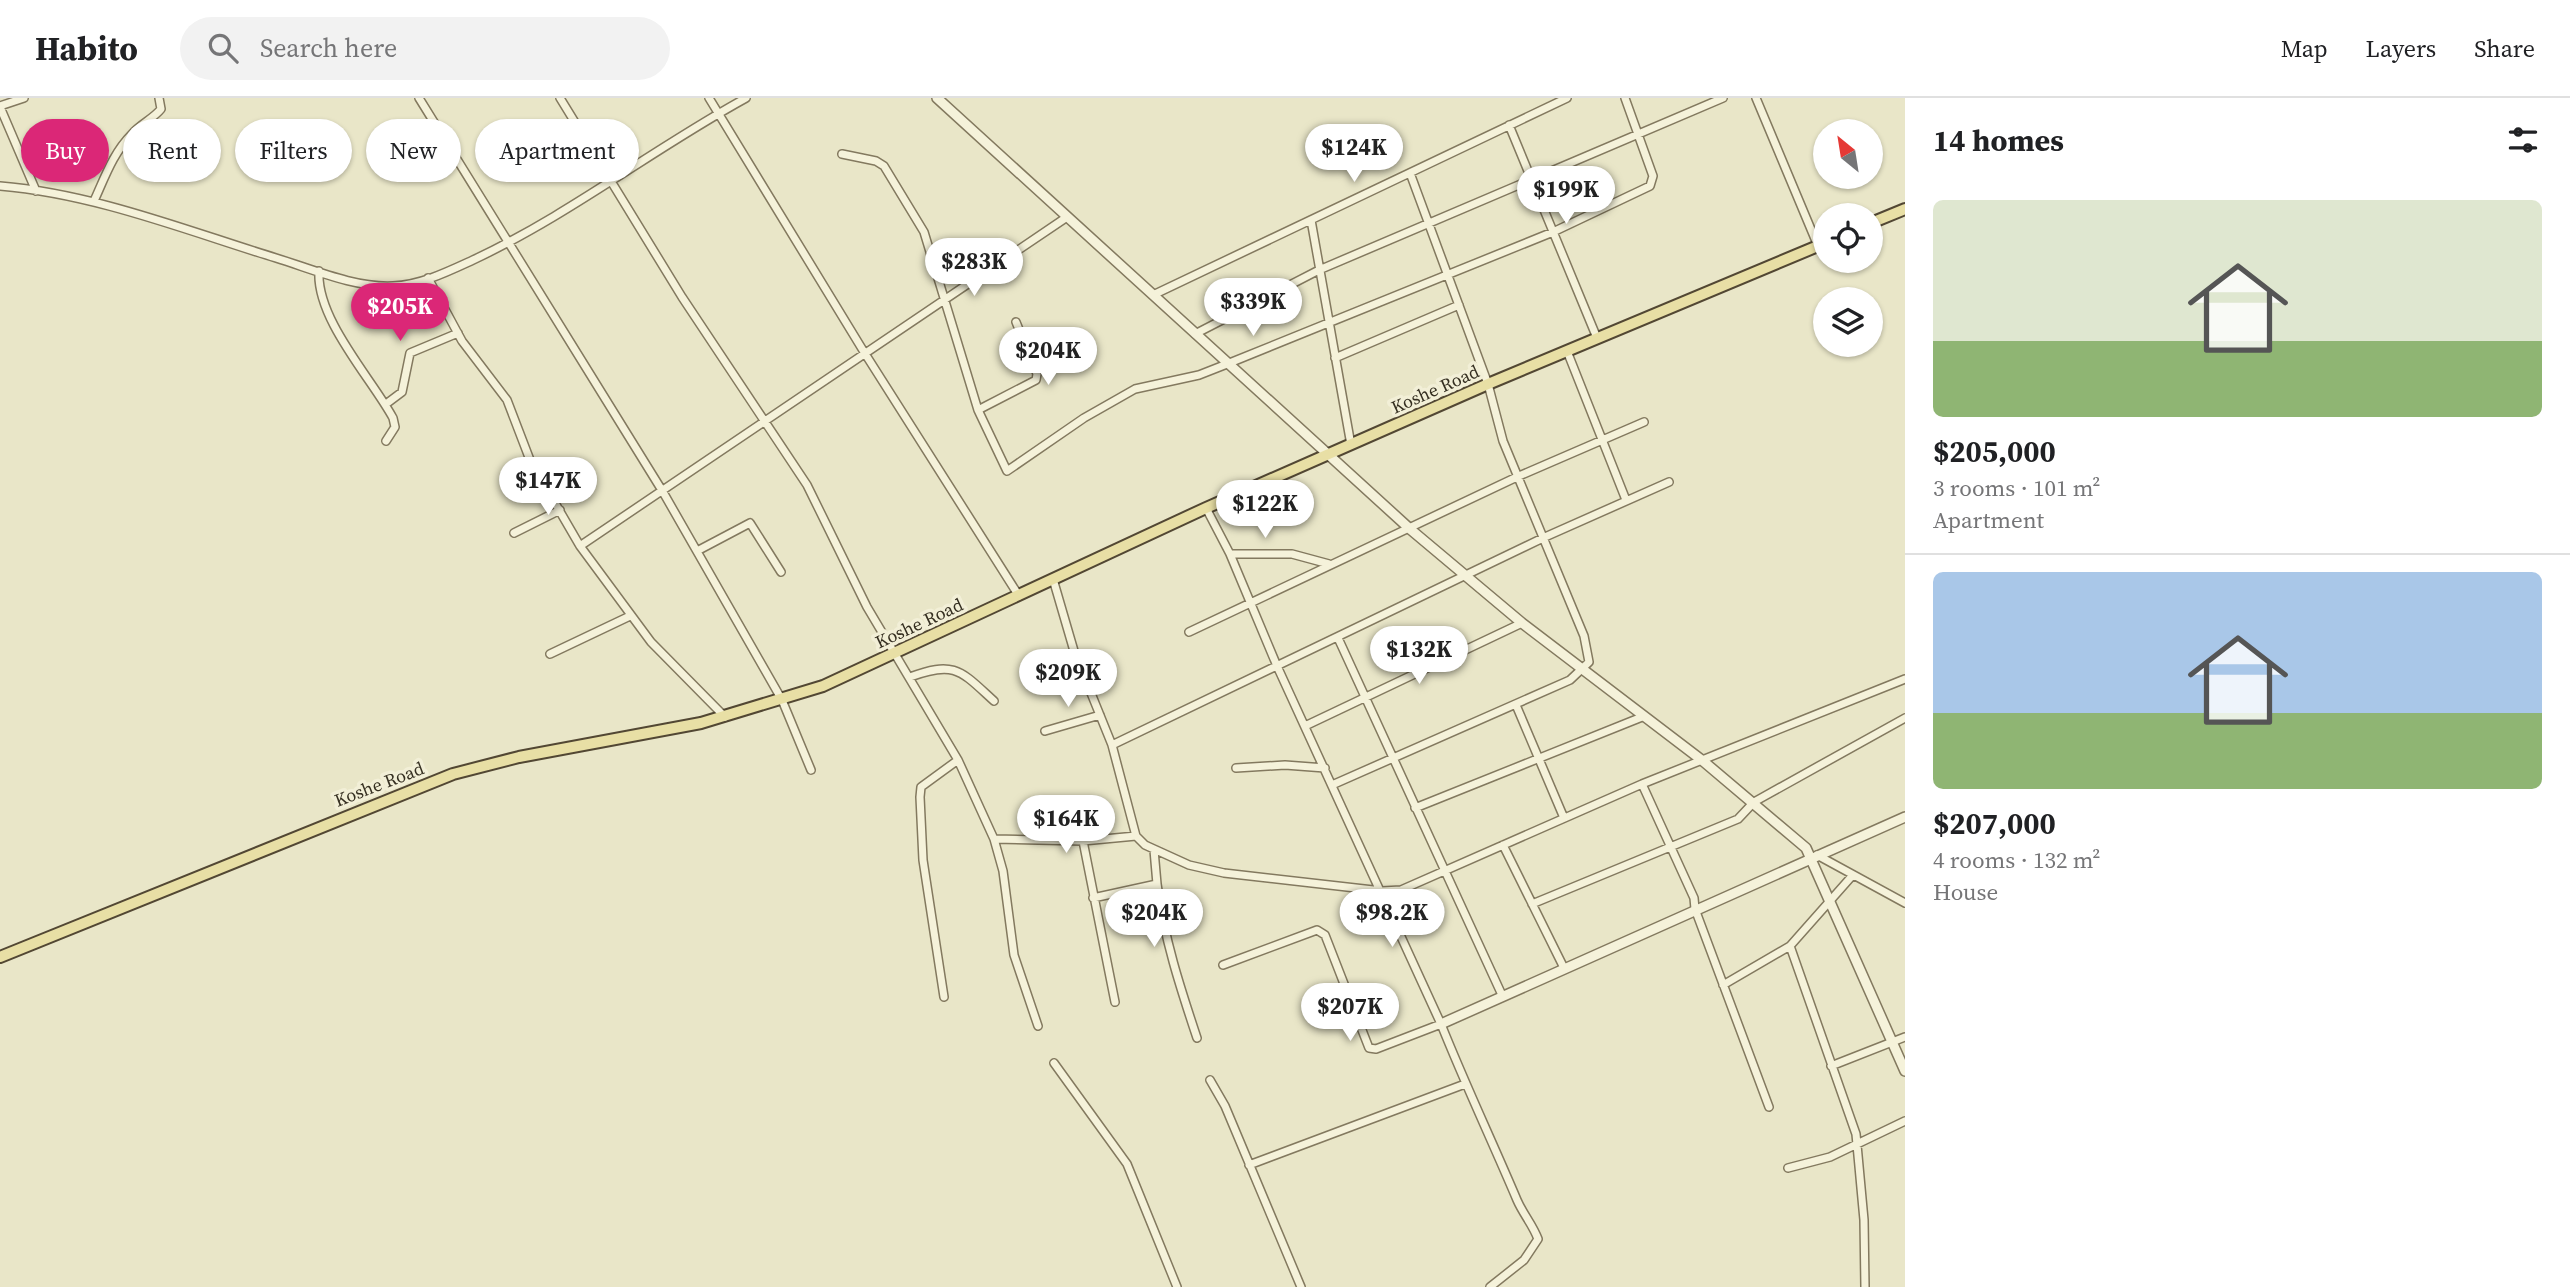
<!DOCTYPE html>
<meta charset="utf-8">
<style>
:root{--surface:#fff;--page:#f2f2f2;--text:#202124;--muted:#757577;--line:#e0e0e0;--accent:#db2777}
body{margin:0;font-family:"Source Serif 4",serif;background:var(--page);color:var(--text);height:100vh;display:flex;flex-direction:column;font-size:26px;white-space:nowrap}
*{box-sizing:border-box;margin:0}
p{font-size:23px;color:var(--muted)}
.icon{flex:none;width:38px;height:38px;fill:none;stroke:currentColor;stroke-width:2;stroke-linecap:round;stroke-linejoin:round}
.map{position:relative;flex:1;overflow:hidden}
.side{display:flex;flex-direction:column;background:var(--surface);width:665px}
.side>*{flex:none}
.banner{position:absolute;left:21px;top:21px;width:665px;height:63px;display:flex;gap:14px}
.needle{width:46px;rotate:330deg}
.tools{position:absolute;left:1813px;top:21px;display:grid;gap:14px}
.tools a{display:grid;place-items:center;width:70px;height:70px;border-radius:50%;background:var(--surface);box-shadow:0 2px 5px #0004;font-size:35px}
.price{position:absolute;translate:-50% -60px;padding:0 16px;border-radius:24px;background:#fff;color:#222;font-size:23px;line-height:46px;filter:drop-shadow(0 2px 4px #0008)}
.price::after{content:'';position:absolute;left:50%;top:42px;width:21px;height:16px;margin-left:-10px;background:inherit;clip-path:polygon(0 0,100% 0,50% 100%)}
.price.selected{background:var(--accent);color:#fff}
ul{padding:0;list-style:none}
li{display:grid;align-content:center;gap:14px;height:371px;padding:0 28px}
li+li{border-top:2px solid var(--line)}
li span{display:grid;place-items:center;height:217px;border-radius:10px;color:#555}
li>.icon{margin-inline-start:auto}
span .icon{width:126px;height:126px;fill:#fffc;stroke-width:1}
li b{font-size:30px}
h2{display:flex;justify-content:space-between;align-items:center;height:84px;padding:0 28px;font-size:30px}
.tag{padding:0 24px;border-radius:32px;background:var(--surface);box-shadow:0 2px 5px #0004;font-size:24px;line-height:63px}
.tag.selected{background:var(--accent);color:#fff}
header{display:flex;align-items:center;gap:42px;box-sizing:border-box;height:98px;padding:0 35px;background:var(--surface);border-bottom:2px solid var(--line)}
header strong{font-size:33px}
nav{display:flex;gap:38px;margin-inline-start:auto;font-size:24px}
.search{width:490px;height:63px;background:var(--page);display:flex;align-items:center;gap:18px;box-sizing:border-box;padding:0 24px;border-radius:38px;color:var(--muted);font-size:26px}
main{display:flex;flex:1;min-height:0}
.map>svg:first-child{display:block}
</style>
<header>
<strong>Habito</strong>
<div class="search"><svg class="icon" aria-label="search" viewBox="0 0 24 24"><circle cx="10" cy="10" r="6"/><path d="M15 15l6 6"/></svg>Search here</div>
<nav><a>Map</a><a>Layers</a><a>Share</a></nav>
</header>
<main>
<div class="map">
<svg width="1905" height="1189" viewBox="0 0 1905 1189">
<rect width="100%" height="100%" fill="#e9e6c8"/>
<g fill="none" stroke-linecap="round" stroke-linejoin="round">
<defs>
<path id="minor" d="M419,0L663,394L782,602L811,672
M560,0L682,199L807,387L867,509L958,662L994,741L1003,773L1014,857L1038,928
M709,0L864,254L1019,498
M1756,0L1818,148
M0,8L24,0
M0,9L36,93
M1509,27L1597,240
M842,56L876,63L884,68L924,134L978,312L1007,373L1084,320L1135,291L1199,277L1227,266L1553,134L1650,88L1653,78L1625,0
M0,88C95,96 185,132 276,160C312,171 355,190 393,188C421,187 449,173 473,162C569,117 653,51 746,0
M94,103C105,79 113,55 132,36C140,26 153,21 161,11L159,0
M1311,122L1351,347
M319,173C316,221 372,281 393,320L395,329L386,343
M428,180L462,243L507,302L530,362L580,448L651,544L725,619
M1153,197L1567,0
M1195,236L1319,172L1723,0
M1567,253L1626,402
M1335,260L1459,207
M386,306L402,294L410,255L458,235
M978,312L1036,282L1037,276L1016,224
M1206,410L1230,456H1292L1329,466
M514,435L560,412
M580,448L1067,119
M697,453L750,425L781,474
M1230,456L1277,568L1441,926C1465,986 1492,1043 1517,1102C1523,1116 1533,1127 1538,1141L1524,1162L1490,1189
M1053,481L1074,553L1112,647L1136,738L1145,747L1189,767L1224,775L1382,793L1401,792L1642,686L1905,581
M1189,534L1519,378L1644,324
M1338,540L1502,897
M550,556L630,518
M910,579C955,562 961,573 994,603
M1516,607L1564,720
M1305,628L1522,525
M1045,633L1100,617
M1112,647L1545,439L1669,384
M1236,670L1285,667L1325,670
M1642,686L1694,800L1695,811L1769,1009
M1332,687L1570,582L1589,564L1584,538L1503,343L1488,286L1410,75
M1415,710L1642,619
M994,741L1083,743L1136,738
M1083,743L1115,904
M1503,747L1564,870
M1154,752L1157,786
M1817,757L1905,805
M1093,800L1157,786C1164,840 1180,889 1197,940
M1532,806L1738,721L1754,704L1905,620
M1790,848L1856,1036L1864,1122L1865,1189
M1223,867L1317,832L1325,837L1369,950L1376,951L1441,926
M1723,887L1790,848L1852,778
M944,899L923,762L920,699L921,689L958,662
M1054,965L1127,1066L1177,1189
M1831,968L1905,939
M1210,982L1225,1008L1301,1189
M1249,1067L1465,986
M1788,1070L1830,1059L1905,1023"/>
<path id="tertiary" d="M937,0L1410,431L1522,525L1703,663L1806,750L1905,973
M1441,926L1905,719"/>
<path id="primary" d="M1871,125L1905,111
M0,859L453,676L519,659L701,625L823,588L1206,410L1488,286L1825,145"/>
</defs>
<use href="#minor" stroke="#83795f" stroke-width="10"/>
<use href="#tertiary" stroke="#83795f" stroke-width="12"/>
<use href="#primary" stroke="#524733" stroke-width="14"/>
<use href="#minor" stroke="#f5f2da" stroke-width="7"/>
<use href="#tertiary" stroke="#f5f2da" stroke-width="9"/>
<use href="#primary" stroke="#e8dfa5" stroke-width="10"/>
</g>
<g text-anchor="middle" dominant-baseline="central" stroke-width="7" stroke-linejoin="round" paint-order="stroke">
<g font-size="18" fill="#352f21" stroke="#f2efd7">
<text transform="translate(1435 291) rotate(-24)">Koshe Road</text>
<text transform="translate(919 525) rotate(-25)">Koshe Road</text>
<text transform="translate(379 686) rotate(-21)">Koshe Road</text>
</g>
</g>
</svg>
<div class="tools">
<a><svg class="needle" viewBox="-14 -14 28 28"><path d="M0-13l5 13h-10z" fill="#e53935"/><path d="M0 13l5-13h-10z" fill="#757577"/></svg></a>
<a><svg class="icon" aria-label="locate" viewBox="0 0 24 24"><circle cx="12" cy="12" r="6"/><path d="M12 2v4M12 18v4M2 12h4M18 12h4"/></svg></a>
<a><svg class="icon" aria-label="layers" viewBox="0 0 24 24"><path d="M12 4l9 5-9 5-9-5zM3 14l9 5 9-5"/></svg></a>
</div>
<b class="price" style="left:1354px;top:86px">$124K</b>
<b class="price" style="left:1566px;top:128px">$199K</b>
<b class="price" style="left:974px;top:200px">$283K</b>
<b class="price" style="left:1253px;top:240px">$339K</b>
<b class="price selected" style="left:400px;top:245px">$205K</b>
<b class="price" style="left:1048px;top:289px">$204K</b>
<b class="price" style="left:548px;top:419px">$147K</b>
<b class="price" style="left:1265px;top:442px">$122K</b>
<b class="price" style="left:1419px;top:588px">$132K</b>
<b class="price" style="left:1068px;top:611px">$209K</b>
<b class="price" style="left:1066px;top:757px">$164K</b>
<b class="price" style="left:1154px;top:851px">$204K</b>
<b class="price" style="left:1392px;top:851px">$98.2K</b>
<b class="price" style="left:1350px;top:945px">$207K</b>
<div class="banner">
<a class="tag selected">Buy</a>
<a class="tag">Rent</a>
<a class="tag">Filters</a>
<a class="tag">New</a>
<a class="tag">Apartment</a>
</div>
</div>
<section class="side">
<h2>14 homes<svg class="icon" aria-label="filters" viewBox="0 0 24 24"><path d="M4 7h16M4 17h16"/><circle cx="9" cy="7" r="2"/><circle cx="15" cy="17" r="2"/></svg></h2>
<ul>
<li><span style="background:linear-gradient(#dfe7d0 65%,#8fb573 0)"><svg class="icon" aria-label="home" viewBox="0 0 24 24"><path d="M3 11l9-7 9 7M6 9v11h12V9"/></svg></span><div><b>$205,000</b><p>3 rooms · 101 m²</p><p>Apartment</p></div></li>
<li><span style="background:linear-gradient(#a9c7e8 65%,#8fb573 0)"><svg class="icon" aria-label="home" viewBox="0 0 24 24"><path d="M3 11l9-7 9 7M6 9v11h12V9"/></svg></span><div><b>$207,000</b><p>4 rooms · 132 m²</p><p>House</p></div></li>
</ul>
</section>
</main>
